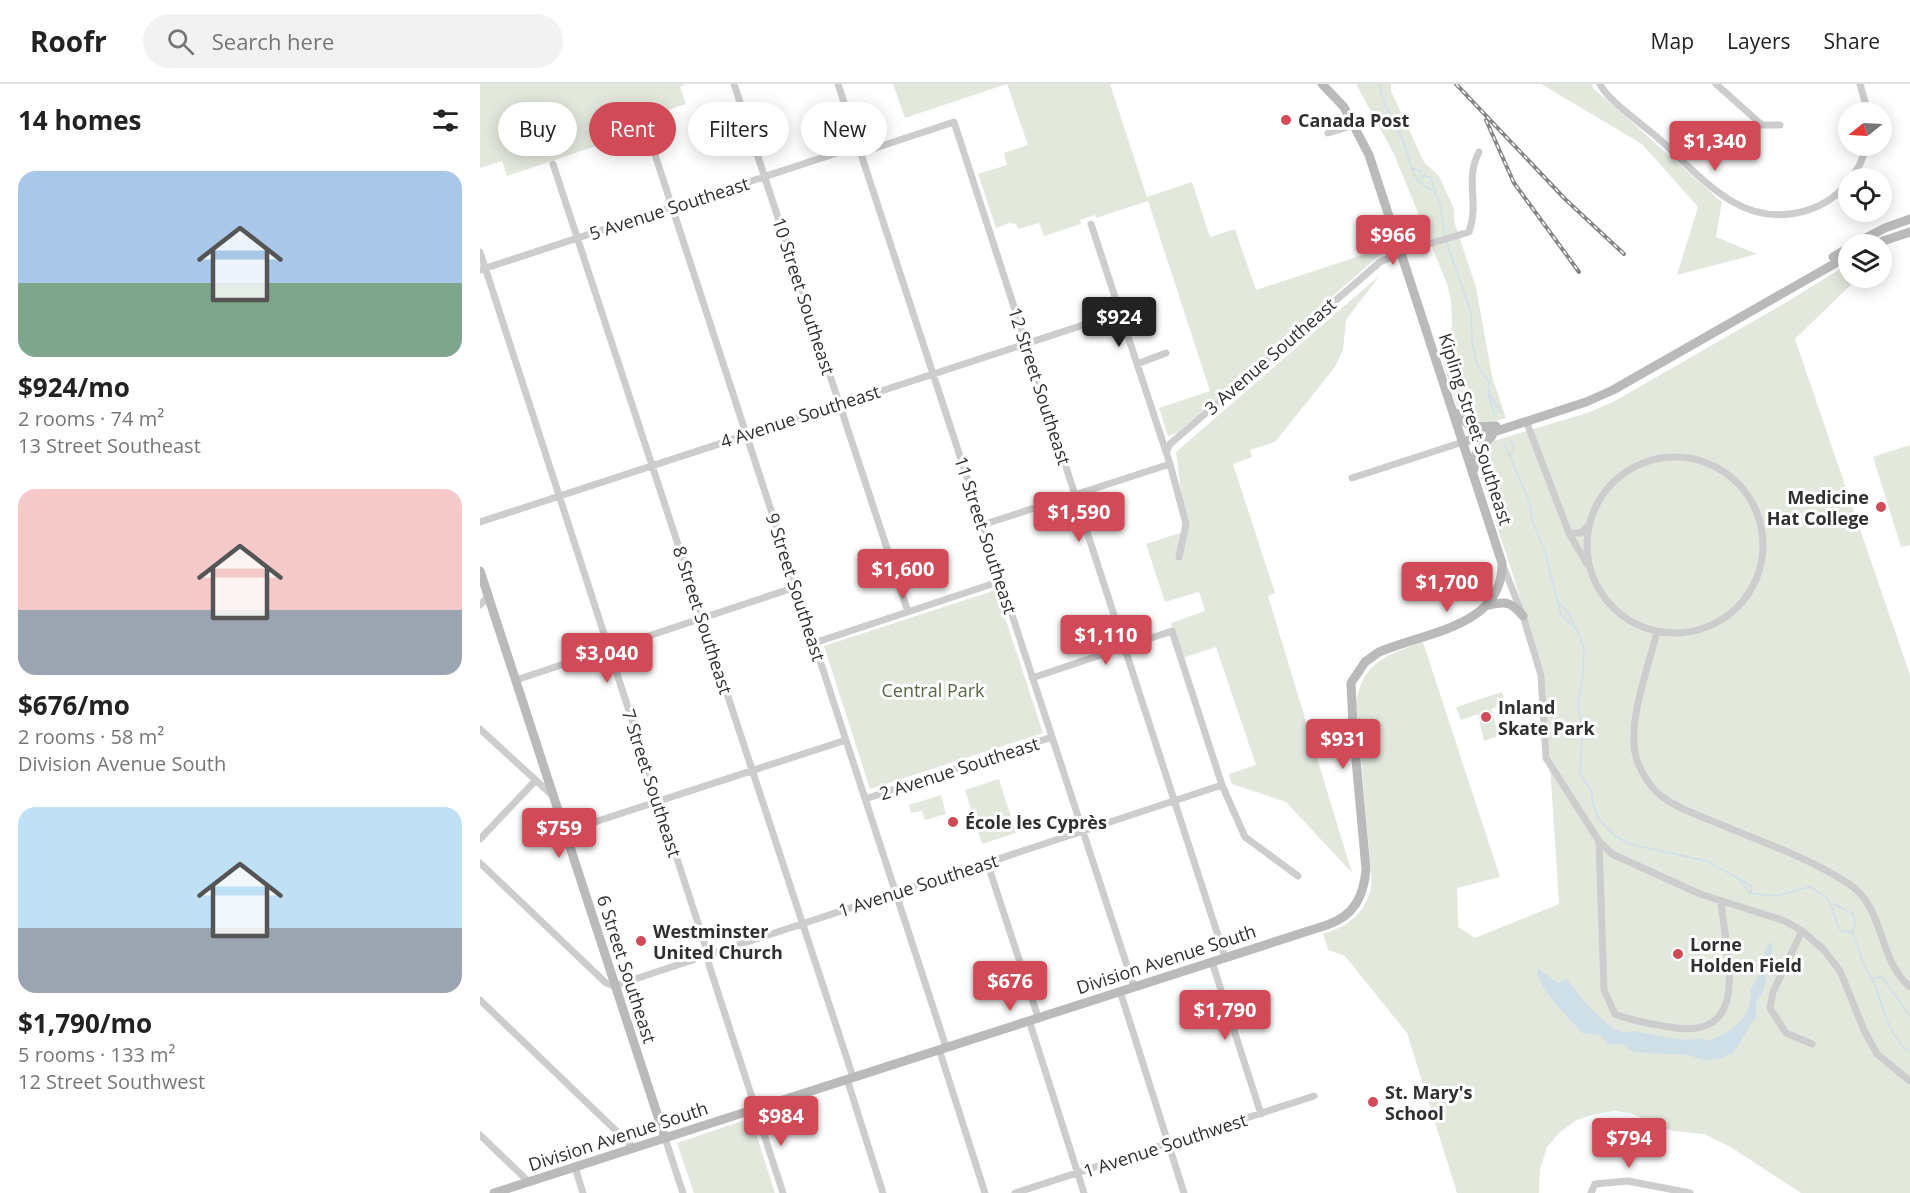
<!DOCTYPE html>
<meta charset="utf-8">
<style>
:root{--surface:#fff;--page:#f2f2f2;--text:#222;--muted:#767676;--line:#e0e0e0;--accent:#d04a57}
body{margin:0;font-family:"Open Sans",sans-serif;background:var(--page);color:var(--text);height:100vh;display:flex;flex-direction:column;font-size:22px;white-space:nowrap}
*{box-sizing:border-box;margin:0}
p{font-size:20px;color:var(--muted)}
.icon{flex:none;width:33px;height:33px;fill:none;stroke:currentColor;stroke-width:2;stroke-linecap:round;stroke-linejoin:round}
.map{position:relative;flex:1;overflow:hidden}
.details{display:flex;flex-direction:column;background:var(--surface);width:480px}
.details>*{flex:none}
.guide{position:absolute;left:18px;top:18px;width:570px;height:54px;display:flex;gap:12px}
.needle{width:39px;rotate:252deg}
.controls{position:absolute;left:1358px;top:18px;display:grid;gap:12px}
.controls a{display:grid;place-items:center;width:54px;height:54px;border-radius:50%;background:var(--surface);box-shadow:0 3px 15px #0003;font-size:30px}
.price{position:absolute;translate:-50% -51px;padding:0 14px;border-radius:6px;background:var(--accent);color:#fff;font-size:20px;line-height:39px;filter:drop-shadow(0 2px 3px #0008)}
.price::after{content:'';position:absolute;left:50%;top:36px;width:18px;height:14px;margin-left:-9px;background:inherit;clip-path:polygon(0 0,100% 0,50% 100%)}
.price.selected{background:#222;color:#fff}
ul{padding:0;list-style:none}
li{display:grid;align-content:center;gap:12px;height:318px;padding:0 18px}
li span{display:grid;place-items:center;height:186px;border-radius:18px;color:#555}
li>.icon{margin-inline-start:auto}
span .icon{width:108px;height:108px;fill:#fffc;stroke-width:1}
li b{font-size:26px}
h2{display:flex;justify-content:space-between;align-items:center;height:72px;padding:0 18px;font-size:26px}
.pill{padding:0 21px;border-radius:27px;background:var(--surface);box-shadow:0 3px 15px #0003;font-size:21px;line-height:54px}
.pill.selected{background:var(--accent);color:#fff}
header{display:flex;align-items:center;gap:36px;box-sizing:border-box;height:84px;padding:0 30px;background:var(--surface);border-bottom:2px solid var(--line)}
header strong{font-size:28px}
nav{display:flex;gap:33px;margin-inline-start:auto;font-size:21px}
.search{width:420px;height:54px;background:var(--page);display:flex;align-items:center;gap:15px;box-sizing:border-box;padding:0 21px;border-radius:33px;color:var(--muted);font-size:22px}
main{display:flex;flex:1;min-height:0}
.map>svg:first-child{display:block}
</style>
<header>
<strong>Roofr</strong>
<div class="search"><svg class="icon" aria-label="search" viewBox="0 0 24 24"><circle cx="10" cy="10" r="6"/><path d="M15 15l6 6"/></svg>Search here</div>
<nav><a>Map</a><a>Layers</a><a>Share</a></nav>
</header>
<main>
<section class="details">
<h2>14 homes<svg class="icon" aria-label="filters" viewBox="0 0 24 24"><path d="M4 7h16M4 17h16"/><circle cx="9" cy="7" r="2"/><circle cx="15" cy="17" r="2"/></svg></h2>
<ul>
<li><span style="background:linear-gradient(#a9c7e8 60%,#7fa58c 0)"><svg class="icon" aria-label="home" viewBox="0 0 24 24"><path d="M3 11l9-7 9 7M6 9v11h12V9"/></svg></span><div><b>$924/mo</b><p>2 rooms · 74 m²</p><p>13 Street Southeast</p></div></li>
<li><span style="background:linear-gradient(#f6c9c9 65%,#9aa5b1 0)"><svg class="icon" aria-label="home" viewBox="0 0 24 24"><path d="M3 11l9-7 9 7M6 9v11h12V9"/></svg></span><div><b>$676/mo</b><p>2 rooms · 58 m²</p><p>Division Avenue South</p></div></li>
<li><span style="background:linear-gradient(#bfe0f5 65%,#9aa5b1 0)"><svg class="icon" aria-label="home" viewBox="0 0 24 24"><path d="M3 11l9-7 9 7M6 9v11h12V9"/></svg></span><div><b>$1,790/mo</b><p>5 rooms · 133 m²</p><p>12 Street Southwest</p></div></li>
</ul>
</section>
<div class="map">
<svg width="1430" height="1109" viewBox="0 0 1430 1109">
<rect width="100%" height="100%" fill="#fff"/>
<path fill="#e3e8dd" d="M0,0H205L200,3L206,20L158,36L165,58L129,70L125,59L27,92L22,77L0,84Z
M413,0H527L425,34Z
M527,0H630L667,113L712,98L730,153L755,145L776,206L910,162L697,349L688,352L679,324L730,307L668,117L616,134L615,131L600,136L601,140L564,152L559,139L538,145L536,140L530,139L516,144L498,90L527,81L524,69L548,61Z
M876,0H911V7L944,78L959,92L974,125V137L996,203L1012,292L1026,334L998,342L990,340L976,319L963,279L972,242L971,216L967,200L914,70Z
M1061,0H1112L1113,4L1242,118L1236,153L1277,170L1197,191L1218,123L1162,60Z
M1368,180V194H1378L1315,255L1430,591V1109H1321L1249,1062L1224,1050L1193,1047L1150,1029L1135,1027L1115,1030L1097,1036L1080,1048L1067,1063L1060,1086L1059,1109H977L927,949L865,872L848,866L843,850C871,841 886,829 892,799L876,618C884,576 908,571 943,558L1020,793L977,804L978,843L995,854L1079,820L1064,588L999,386V372L1013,357L1107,329L1133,318L1307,218Z
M900,191L866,236L863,266L855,283L795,358L770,366L772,373L753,380L795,509L788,512L872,789L806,718L752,700L749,690L776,681L736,563L702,574L691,539L725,527L719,508L685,518L666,460L706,447L696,368Z
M1430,361V461L1421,463L1393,373Z
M516,506L563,649L390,705L344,562Z
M1022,608L1026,620L1011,625L1019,652L1004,657L998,630L981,636L976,623Z
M519,695L536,749L502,760L485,706Z
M461,711L466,730L445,736L442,727L431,729L429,721Z
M271,1034L295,1109H214L197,1059Z"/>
<path fill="#cfdfe8" d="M1291,857L1292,867L1283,907L1276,919V933L1253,969L1239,975L1222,976L1209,971L1166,969L1152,967L1142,960H1128L1121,952L1102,949C1089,933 1056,904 1057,884L1078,899L1087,895C1095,908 1125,942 1139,947C1144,949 1148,947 1153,947C1176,950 1199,959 1222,954L1225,957C1249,952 1275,932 1270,905C1283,893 1279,871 1291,857Z"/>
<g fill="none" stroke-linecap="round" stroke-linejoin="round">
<path stroke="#cfdfe8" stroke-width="1.5" d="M899,0C902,21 915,36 922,55C928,68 929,84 937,95C942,102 953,104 957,112C964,126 961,138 965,152
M933,84L940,87L942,92L950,93L956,108
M966,157L991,228L992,257L997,281L1009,298L1008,309L1015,332
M1009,310L1022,329
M1024,359L1050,419L1052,436L1065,468L1081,531L1097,546L1104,564L1103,588L1098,618L1102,652L1100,689L1112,709V717L1118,734L1133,750L1149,760L1227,777L1259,795L1269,809L1296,812L1329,803C1356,815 1349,822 1360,846L1371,848C1379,860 1379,871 1385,883C1387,887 1390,891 1392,895C1404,921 1406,950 1430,969
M1030,373L1034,364L1031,357
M1078,518L1088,528L1097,545
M1260,795L1271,802V808
M1354,820L1373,830L1375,841L1372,848
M1392,894L1402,893L1430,932"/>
<path stroke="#cdcdcd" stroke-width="7" d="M254,0L428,528
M358,0L654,903
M1120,0C1128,17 1162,40 1177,53C1202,75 1226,103 1255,119C1292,140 1340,132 1368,99
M1236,0L1282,41H1300
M1380,0L1388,28
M166,43L466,963
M848,49L874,41
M380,69L474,38L745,873
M73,80L373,993
M1372,94L1380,80L1387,62
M611,140L690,380L706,440L699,473
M0,168L228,870L229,881L303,1109
M0,186L378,62
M657,280L686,269
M1046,337L1089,449L1107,480
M686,368L690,360L900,178L922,168L989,148C1000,118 984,97 999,68
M1107 461a88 88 0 1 1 176 0a88 88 0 1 1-176 0Z
M872,394L983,358
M0,438L640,229
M502,441L690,380
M1089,449H1101L1110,440
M1022,479L1043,532L1061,591L1066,674L1119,757L1132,770L1220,810L1305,837L1322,847L1343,865L1360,887L1384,946L1397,970L1430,997
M0,521L9,512
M1177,548C1169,581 1152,625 1154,659C1154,677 1166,699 1180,711C1195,723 1215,730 1232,737C1277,756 1328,773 1369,800C1406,825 1397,875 1430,903
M334,559L521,497
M552,594L692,547L742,701L765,753L818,792
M36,596L316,503
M0,645L73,712
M385,715L572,653
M84,748L366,656
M0,755L55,697
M1119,757L1124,906L1135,930C1153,937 1170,940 1189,943C1274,958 1246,871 1241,818
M507,778L558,933
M0,779L126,899L134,902L742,701
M1322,847L1293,908L1290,924L1306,949L1332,960
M732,878L781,1030
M640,907L704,1109
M0,916L154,1064
M549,936L604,1109
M459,965L505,1109
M367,995L403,1109
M0,1051L49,1098
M185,1054L203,1109
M95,1083L103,1109
M535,1109L834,1012
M1111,1109L1115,1100L1148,1097L1210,1109"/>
<path stroke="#bababa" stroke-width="9" d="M1374,160L1405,144L1430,135
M1394,160L1430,148
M1353,173L1368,164
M976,329L991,343L1016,342
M983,358L1106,318L1133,306L1368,172
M994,385L996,369L1012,352
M0,487L185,1054
M1009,521C1027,517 1031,518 1043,532
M14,1109L847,841C874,832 884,812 886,785L873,643L871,599L885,578L899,568C946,548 1023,543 1022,479L889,71L864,23L842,0"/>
<defs>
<path id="rail" d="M976,0L1085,115L1144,170
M1006,36L1034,99L1099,188"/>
</defs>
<use href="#rail" stroke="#858585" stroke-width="4"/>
<use href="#rail" stroke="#fff" stroke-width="1.5" stroke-dasharray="4.5" stroke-linecap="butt"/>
</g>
<g fill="#d04a57" stroke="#fff" stroke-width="2">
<circle cx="806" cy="36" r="6"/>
<circle cx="1401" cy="423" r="6"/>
<circle cx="1006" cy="633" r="6"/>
<circle cx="473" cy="738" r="6"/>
<circle cx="161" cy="857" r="6"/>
<circle cx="1198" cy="870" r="6"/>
<circle cx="893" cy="1018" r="6"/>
</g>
<g text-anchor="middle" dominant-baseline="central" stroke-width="6" stroke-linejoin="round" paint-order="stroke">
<g font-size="18" font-weight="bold" fill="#303030" stroke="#fff" text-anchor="start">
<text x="818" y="36">Canada Post</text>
<text x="1389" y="413" text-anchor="end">Medicine<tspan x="1389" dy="21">Hat College</tspan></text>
<text x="1018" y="623">Inland<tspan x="1018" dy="21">Skate Park</tspan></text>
<text x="485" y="738">École les Cyprès</text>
<text x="173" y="847">Westminster<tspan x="173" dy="21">United Church</tspan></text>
<text x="1210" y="860">Lorne<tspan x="1210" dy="21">Holden Field</tspan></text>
<text x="905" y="1008">St. Mary's<tspan x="905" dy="21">School</tspan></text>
</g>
<g font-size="18" fill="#303030" stroke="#fff">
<text transform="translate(189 124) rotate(-18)">5 Avenue Southeast</text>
<text transform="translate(324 212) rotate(72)">10 Street Southeast</text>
<text transform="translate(790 272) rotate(-41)">3 Avenue Southeast</text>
<text transform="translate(560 302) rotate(72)">12 Street Southeast</text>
<text transform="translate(320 332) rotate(-18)">4 Avenue Southeast</text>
<text transform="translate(996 345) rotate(72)">Kipling Street Southeast</text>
<text transform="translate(506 451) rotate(72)">11 Street Southeast</text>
<text transform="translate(316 503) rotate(72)">9 Street Southeast</text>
<text transform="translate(223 536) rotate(72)">8 Street Southeast</text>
<text transform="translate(479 684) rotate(-18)">2 Avenue Southeast</text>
<text transform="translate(172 699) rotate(72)">7 Street Southeast</text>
<text transform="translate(438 801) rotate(-18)">1 Avenue Southeast</text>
<text transform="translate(686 875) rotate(-18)">Division Avenue South</text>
<text transform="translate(147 885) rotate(72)">6 Street Southeast</text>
<text transform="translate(138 1052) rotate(-18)">Division Avenue South</text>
<text transform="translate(685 1061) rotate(-18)">1 Avenue Southwest</text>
</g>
<g font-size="18" fill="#546743" stroke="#fff">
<text x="453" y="606">Central Park</text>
</g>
</g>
</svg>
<div class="controls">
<a><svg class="needle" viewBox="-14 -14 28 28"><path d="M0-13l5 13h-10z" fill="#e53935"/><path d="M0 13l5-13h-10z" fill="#767676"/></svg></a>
<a><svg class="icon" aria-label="locate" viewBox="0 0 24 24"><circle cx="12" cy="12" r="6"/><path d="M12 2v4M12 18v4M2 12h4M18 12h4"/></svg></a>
<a><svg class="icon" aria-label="layers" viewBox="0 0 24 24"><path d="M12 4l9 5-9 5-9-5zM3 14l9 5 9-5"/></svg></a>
</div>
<b class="price" style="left:1235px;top:88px">$1,340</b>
<b class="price" style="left:913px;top:182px">$966</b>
<b class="price selected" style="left:639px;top:264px">$924</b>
<b class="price" style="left:599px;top:459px">$1,590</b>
<b class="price" style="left:423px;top:516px">$1,600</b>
<b class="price" style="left:967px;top:529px">$1,700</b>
<b class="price" style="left:626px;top:582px">$1,110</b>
<b class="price" style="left:127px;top:600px">$3,040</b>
<b class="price" style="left:863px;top:686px">$931</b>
<b class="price" style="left:79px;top:775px">$759</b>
<b class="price" style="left:530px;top:928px">$676</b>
<b class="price" style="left:745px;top:957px">$1,790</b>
<b class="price" style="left:301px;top:1063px">$984</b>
<b class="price" style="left:1149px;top:1085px">$794</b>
<div class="guide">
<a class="pill">Buy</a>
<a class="pill selected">Rent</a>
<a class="pill">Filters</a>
<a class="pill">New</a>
</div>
</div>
</main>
